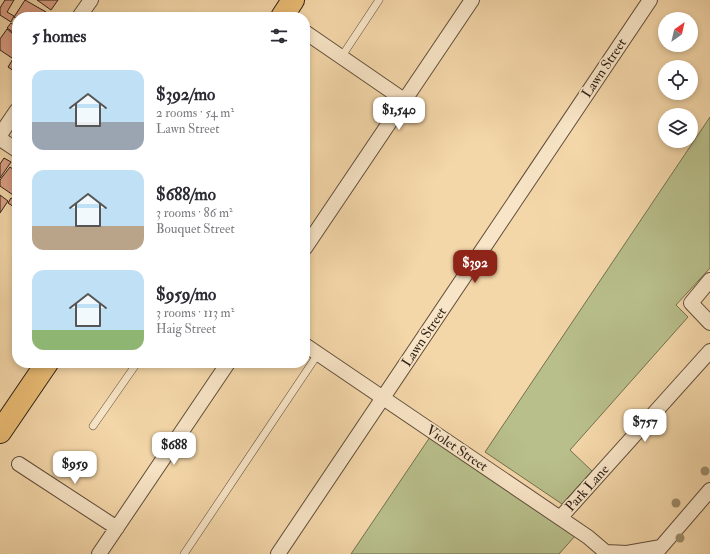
<!DOCTYPE html>
<meta charset="utf-8">
<style>
:root{--surface:#fff;--page:#f7f7f7;--text:#2b2b33;--muted:#7c7c81;--accent:#8f2418}
body{margin:0;font-family:"IM FELL Double Pica",serif;background:var(--page);color:var(--text);height:100vh;display:flex;flex-direction:column;font-size:15px;white-space:nowrap}
*{box-sizing:border-box;margin:0}
p{font-size:13px;color:var(--muted)}
.icon{flex:none;width:22px;height:22px;fill:none;stroke:currentColor;stroke-width:2;stroke-linecap:round;stroke-linejoin:round}
.map{position:relative;flex:1;overflow:hidden}
.sheet{position:absolute;left:12px;top:12px;width:298px;height:356px;display:flex;flex-direction:column;background:var(--surface);border-radius:16px;box-shadow:0 2px 6px #0003}
.sheet>*{flex:none}
.needle{width:26px;rotate:34deg}
.fabs{position:absolute;left:658px;top:12px;display:grid;gap:8px}
.fabs a{display:grid;place-items:center;width:40px;height:40px;border-radius:50%;background:var(--surface);box-shadow:0 2px 6px #0003;font-size:20px}
.price{position:absolute;translate:-50% -34px;padding:0 9px;border-radius:8px;background:#fff;color:#222;font-size:13px;line-height:26px;filter:drop-shadow(0 1px 2px #0008)}
.price::after{content:'';position:absolute;left:50%;top:24px;width:12px;height:9px;margin-left:-6px;background:inherit;clip-path:polygon(0 0,100% 0,50% 100%)}
.price.selected{background:var(--accent);color:#fff}
ul{padding:0;list-style:none}
li{display:flex;align-items:center;gap:12px;height:100px;padding:0 20px}
li span{display:grid;place-items:center;flex:none;width:112px;height:80px;border-radius:12px;color:#555}
li>.icon{margin-inline-start:auto}
span .icon{width:48px;height:48px;fill:#fffc;stroke-width:1}
li b{font-size:17px}
h2{display:flex;justify-content:space-between;align-items:center;height:48px;padding:0 20px;font-size:17px}
.map>svg:first-child{display:block}
</style>
<div class="map">
<svg width="710" height="554" viewBox="0 0 710 554">
<rect width="100%" height="100%" fill="#f4d7a9"/>
<filter id="stains"><feTurbulence type="fractalNoise" baseFrequency=".005" numOctaves="4"/><feColorMatrix values="0 0 0 0 .2 0 0 0 0 .09 0 0 0 0 .02 0 0 0 .5 -.17"/></filter>
<radialGradient id="worn" r=".72"><stop offset=".6" stop-color="#630" stop-opacity="0"/><stop offset="1" stop-color="#630" stop-opacity=".3"/></radialGradient>
<path fill="#b8bf8b" stroke="#737050" d="M710,117V268L676,305L688,317L570,450L592,471L562,504L485,452Z
M430,437L575,536L559,554H351Z"/>
<path fill="#dca086" stroke="#2e2016" d="M5,0H14L7,12L14,16L11,22L0,15V8Z
M25,0L46,12L43,17H17V19L14,17Z
M37,0H58L51,10Z
M11,23L17,27V35L7,28Z
M7,29L17,37V58L15,60L0,50V39Z
M13,59L17,62V73L8,67Z
M4,158L11,162L0,178V164Z
M10,167L17,172L16,197L0,186V180Z
M0,195L8,201L0,213Z
M11,198L17,201V209L8,203Z"/>
<g fill="none" stroke-linecap="round" stroke-linejoin="round">
<defs>
<path id="service" d="M342,56L379,0
M93,426L137,363
M184,554L318,354"/>
<path id="minor" d="M79,17L91,0
M305,32L404,100
M0,135L17,110
M0,139L17,150
M305,248L472,0
M710,280L691,303L710,323
M305,345L588,537L608,554
M19,464L117,528
M560,518L710,351
M606,552L627,553L661,547
M99,554L228,363
M278,554L650,0
M655,554L710,490"/>
<path id="primary" d="M282,17L293,0
M0,432L47,363"/>
</defs>
<use href="#service" stroke="#604e3b" stroke-width="8"/>
<use href="#minor" stroke="#604e3b" stroke-width="16"/>
<use href="#primary" stroke="#2e2016" stroke-width="24"/>
<use href="#service" stroke="#f8e5c7" stroke-width="7"/>
<use href="#minor" stroke="#f8e5c7" stroke-width="14"/>
<use href="#primary" stroke="#eabc74" stroke-width="22"/>
</g>
<g fill="#9e8d6b">
<circle cx="705" cy="471" r="4.5"/>
<circle cx="676" cy="503" r="4.5"/>
<circle cx="680" cy="538" r="4.5"/>
</g>
<g text-anchor="middle" dominant-baseline="central" stroke-width="3.5" stroke-linejoin="round" paint-order="stroke">
<g font-size="14" fill="#2e2016" stroke="#f8e5c7">
<text transform="translate(604 68) rotate(-56)">Lawn Street</text>
<text transform="translate(424 337) rotate(-56)">Lawn Street</text>
<text transform="translate(457 448) rotate(34)">Violet Street</text>
<text transform="translate(587 488) rotate(-48)">Park Lane</text>
</g>
</g>
<rect width="100%" height="100%" filter="url(#stains)"/>
<rect width="100%" height="100%" fill="url(#worn)"/>
</svg>
<div class="fabs">
<a><svg class="needle" viewBox="-14 -14 28 28"><path d="M0-13l5 13h-10z" fill="#e53935"/><path d="M0 13l5-13h-10z" fill="#7c7c81"/></svg></a>
<a><svg class="icon" aria-label="locate" viewBox="0 0 24 24"><circle cx="12" cy="12" r="6"/><path d="M12 2v4M12 18v4M2 12h4M18 12h4"/></svg></a>
<a><svg class="icon" aria-label="layers" viewBox="0 0 24 24"><path d="M12 4l9 5-9 5-9-5zM3 14l9 5 9-5"/></svg></a>
</div>
<b class="price" style="left:399px;top:131px">$1,540</b>
<b class="price selected" style="left:475px;top:284px">$392</b>
<b class="price" style="left:645px;top:443px">$757</b>
<b class="price" style="left:174px;top:466px">$688</b>
<b class="price" style="left:75px;top:485px">$959</b>
<section class="sheet">
<h2>5 homes<svg class="icon" aria-label="filters" viewBox="0 0 24 24"><path d="M4 7h16M4 17h16"/><circle cx="9" cy="7" r="2"/><circle cx="15" cy="17" r="2"/></svg></h2>
<ul>
<li><span style="background:linear-gradient(#bfe0f5 65%,#9aa5b1 0)"><svg class="icon" aria-label="home" viewBox="0 0 24 24"><path d="M3 11l9-7 9 7M6 9v11h12V9"/></svg></span><div><b>$392/mo</b><p>2 rooms · 54 m²</p><p>Lawn Street</p></div></li>
<li><span style="background:linear-gradient(#bfe0f5 70%,#b9a48a 0)"><svg class="icon" aria-label="home" viewBox="0 0 24 24"><path d="M3 11l9-7 9 7M6 9v11h12V9"/></svg></span><div><b>$688/mo</b><p>3 rooms · 86 m²</p><p>Bouquet Street</p></div></li>
<li><span style="background:linear-gradient(#bfe0f5 75%,#8fb573 0)"><svg class="icon" aria-label="home" viewBox="0 0 24 24"><path d="M3 11l9-7 9 7M6 9v11h12V9"/></svg></span><div><b>$959/mo</b><p>3 rooms · 113 m²</p><p>Haig Street</p></div></li>
</ul>
</section>
</div>
